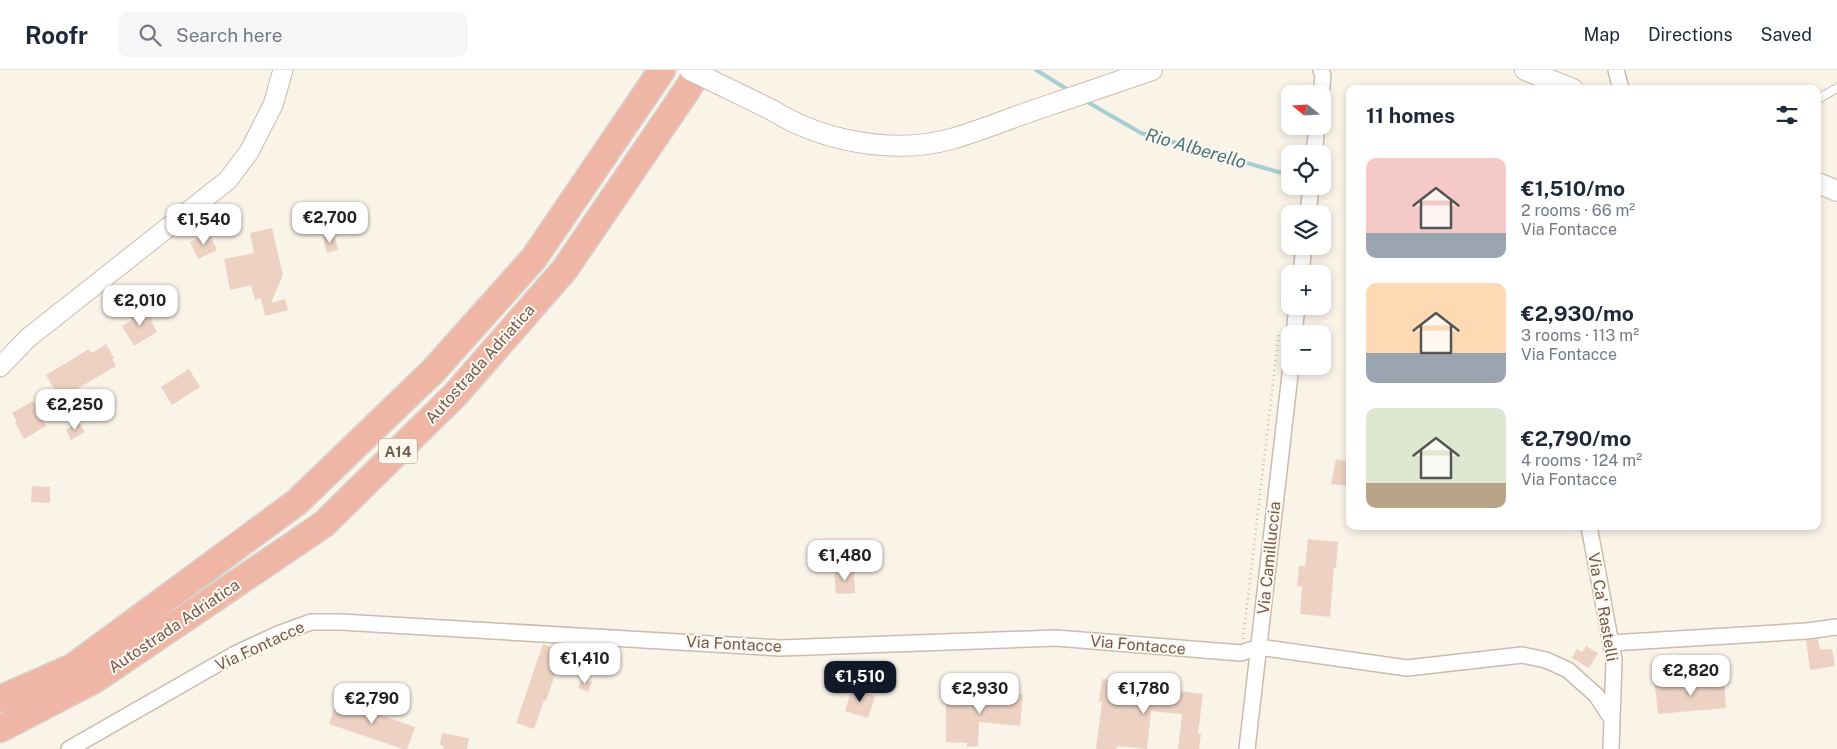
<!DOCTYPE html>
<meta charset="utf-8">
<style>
:root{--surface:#fff;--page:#f6f6f7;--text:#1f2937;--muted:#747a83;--line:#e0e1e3;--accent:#111827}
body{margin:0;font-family:"Public Sans",sans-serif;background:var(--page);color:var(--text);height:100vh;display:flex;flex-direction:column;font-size:19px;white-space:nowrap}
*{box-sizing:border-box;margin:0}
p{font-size:16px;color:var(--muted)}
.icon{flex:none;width:28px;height:28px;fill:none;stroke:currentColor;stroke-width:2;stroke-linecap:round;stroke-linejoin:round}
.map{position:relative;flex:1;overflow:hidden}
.drawer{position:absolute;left:1346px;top:15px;width:475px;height:445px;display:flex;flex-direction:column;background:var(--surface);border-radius:10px;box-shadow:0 2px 8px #0003}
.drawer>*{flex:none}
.needle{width:32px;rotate:288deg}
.buttons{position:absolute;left:1281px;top:15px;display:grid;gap:10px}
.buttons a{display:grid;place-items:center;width:50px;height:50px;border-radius:10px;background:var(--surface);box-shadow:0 2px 8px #0003;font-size:25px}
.price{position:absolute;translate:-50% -42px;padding:0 11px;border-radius:10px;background:#fff;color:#222;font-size:16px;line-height:32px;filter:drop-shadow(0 1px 2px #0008)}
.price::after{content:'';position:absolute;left:50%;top:30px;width:15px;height:11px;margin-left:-8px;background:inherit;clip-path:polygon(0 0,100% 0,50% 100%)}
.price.active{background:var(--accent);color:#fff}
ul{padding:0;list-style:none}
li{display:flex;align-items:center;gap:15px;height:125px;padding:0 20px}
li span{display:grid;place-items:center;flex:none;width:140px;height:100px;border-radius:10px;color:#555}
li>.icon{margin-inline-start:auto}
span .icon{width:60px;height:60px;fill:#fffc;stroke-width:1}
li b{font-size:21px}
h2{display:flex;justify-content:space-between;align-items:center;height:60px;padding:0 20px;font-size:21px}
header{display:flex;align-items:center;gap:30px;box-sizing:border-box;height:70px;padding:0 25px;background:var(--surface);border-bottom:1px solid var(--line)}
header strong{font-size:24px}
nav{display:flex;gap:28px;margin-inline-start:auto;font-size:18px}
.search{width:350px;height:45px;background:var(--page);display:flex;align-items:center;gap:12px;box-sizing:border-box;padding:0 18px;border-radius:10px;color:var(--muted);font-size:19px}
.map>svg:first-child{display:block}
</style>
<header>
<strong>Roofr</strong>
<div class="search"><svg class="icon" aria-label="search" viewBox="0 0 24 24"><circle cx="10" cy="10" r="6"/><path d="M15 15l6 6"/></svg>Search here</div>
<nav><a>Map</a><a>Directions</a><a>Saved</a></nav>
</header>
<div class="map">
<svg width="1837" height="679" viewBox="0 0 1837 679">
<rect width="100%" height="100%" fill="#faf3e8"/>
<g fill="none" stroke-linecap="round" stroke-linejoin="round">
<path stroke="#a6ced3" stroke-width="4" d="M1036,0L1070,21
M1084,30L1141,63L1282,103"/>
</g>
<path fill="#edd2c3" d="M272,158L283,205L271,233L285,229L288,240L265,246L261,228L255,230L251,215L230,220L224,189L254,183L250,163Z
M209,163L217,180L198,189L190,172Z
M334,164L338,180L327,183L323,167Z
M146,237L153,250L151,251L157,262L134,276L122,256L132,250L129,246Z
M106,274L114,288L112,289L116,296L77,319L80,323L62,333L46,305L89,279L92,283Z
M189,299L200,317L172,335L161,317Z
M33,331L46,356L24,369L15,353L17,352L12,343Z
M79,352L85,362L71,370L66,360Z
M1336,389L1350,392V416L1331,414Z
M32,416L50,417V433L31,432Z
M1308,469L1338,472L1336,498L1334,497L1330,547L1300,544L1302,517L1297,516L1299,496H1305Z
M854,499L855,523L836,524L834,501Z
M1818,569L1820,580L1832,579L1835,596L1810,600L1806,570Z
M543,574L563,581L546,631L544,630L534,659L516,653Z
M1586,576L1598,583L1589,598L1572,588L1577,579L1582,582Z
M582,609L592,612L588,622L578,618Z
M1102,609L1122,611V614L1203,624L1198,664H1201L1199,679H1178L1182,644L1151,641L1147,679L1117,676L1116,679H1096L1102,632H1099Z
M1724,610L1726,638L1658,644L1655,615Z
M852,618L875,626L868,648L845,641Z
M990,623L1023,624L1020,656L979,652L978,676L967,677V673L946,672V626L990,625Z
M337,630L415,657L407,679H403L329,654Z
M442,663L469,668L467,679H443L444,676L440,675Z"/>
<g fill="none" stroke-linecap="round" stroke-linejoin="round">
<defs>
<path id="service" d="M1818,29L1837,18"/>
<path id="minor" d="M1616,0L1621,19
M1321,24L1323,6L1321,0
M1314,84L1317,56
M1308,144L1311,116
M1301,204L1304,176
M1294,264L1297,236
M1589,456L1614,590L1611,679
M1611,573L1807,561L1837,557
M69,679L235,584L278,564L311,552H341L780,578L1056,568L1241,583L1259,577L1407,598L1522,585L1546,590L1568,600L1596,625L1612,649
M1247,679L1291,296"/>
<path id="tertiary" d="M0,297L28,268L228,110L249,82L273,35L283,0"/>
<path id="secondary" d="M1525,0L1573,19
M772,40C821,71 894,85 951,69C976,62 1001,52 1026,43C1068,29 1110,14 1152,0
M1818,113L1837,121"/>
<path id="motorway" d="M0,629L73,597L297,432L434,300L534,188L662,0
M0,659L94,610L324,454L456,324L565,199L687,20L699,0"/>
</defs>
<use href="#service" stroke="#ccbbaf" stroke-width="10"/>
<use href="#minor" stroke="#ccbbaf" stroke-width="18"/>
<use href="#tertiary" stroke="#ccbbaf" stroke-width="21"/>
<use href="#secondary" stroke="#cebbad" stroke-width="22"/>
<use href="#motorway" stroke="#d8d1ce" stroke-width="29"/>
<path stroke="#d2b5a6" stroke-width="2.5" stroke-dasharray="1 4" stroke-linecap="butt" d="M1289,174L1290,166
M1282,234L1286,202
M1243,569L1279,262"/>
<use href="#service" stroke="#fff" stroke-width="8"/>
<use href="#minor" stroke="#fff" stroke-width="15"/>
<use href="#tertiary" stroke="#fff" stroke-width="19"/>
<use href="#secondary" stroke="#fff" stroke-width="20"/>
<use href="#motorway" stroke="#efb6a5" stroke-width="26"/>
<defs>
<path id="secondary-bridge" d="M690,0L772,40"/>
</defs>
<use href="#secondary-bridge" stroke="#cebbad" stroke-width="22" stroke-linecap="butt"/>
<use href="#secondary-bridge" stroke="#fff" stroke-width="20"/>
</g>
<g text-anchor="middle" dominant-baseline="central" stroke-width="4" stroke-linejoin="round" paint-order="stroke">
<rect fill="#fdf7ee" stroke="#9c897f" stroke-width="1" x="379" y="368.5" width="38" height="25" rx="4"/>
<g font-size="15" font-weight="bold" fill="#725a4f">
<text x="398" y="381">A14</text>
</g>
<g font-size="16" fill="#725a4f" stroke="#fdf7ee">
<text transform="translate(480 294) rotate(-48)">Autostrada Adriatica</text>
<text transform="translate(1269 488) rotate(-84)">Via Camilluccia</text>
<text transform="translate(1603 537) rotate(80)">Via Ca' Rastelli</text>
<text transform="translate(174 556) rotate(-34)">Autostrada Adriatica</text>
<text transform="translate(734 574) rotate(3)">Via Fontacce</text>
<text transform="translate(1138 575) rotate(5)">Via Fontacce</text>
<text transform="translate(260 576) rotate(-25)">Via Fontacce</text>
</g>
<g font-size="18" font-style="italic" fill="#47767d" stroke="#fdf7ee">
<text transform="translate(1196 78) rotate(16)">Rio Alberello</text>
</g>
</g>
</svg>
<div class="buttons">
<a><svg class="needle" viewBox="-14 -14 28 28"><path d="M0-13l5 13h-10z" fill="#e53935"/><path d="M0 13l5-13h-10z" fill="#747a83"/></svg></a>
<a><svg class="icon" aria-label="locate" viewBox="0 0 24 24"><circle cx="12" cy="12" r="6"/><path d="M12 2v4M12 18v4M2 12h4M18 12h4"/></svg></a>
<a><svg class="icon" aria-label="layers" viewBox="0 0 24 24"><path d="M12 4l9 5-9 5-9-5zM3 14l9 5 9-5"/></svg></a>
<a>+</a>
<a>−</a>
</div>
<b class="price" style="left:330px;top:174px">€2,700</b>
<b class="price" style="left:204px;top:176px">€1,540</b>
<b class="price" style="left:140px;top:257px">€2,010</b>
<b class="price" style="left:75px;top:361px">€2,250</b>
<b class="price" style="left:845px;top:512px">€1,480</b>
<b class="price" style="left:585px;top:615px">€1,410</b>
<b class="price" style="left:1691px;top:627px">€2,820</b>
<b class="price active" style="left:860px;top:633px">€1,510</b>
<b class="price" style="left:980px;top:645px">€2,930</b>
<b class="price" style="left:1144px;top:645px">€1,780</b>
<b class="price" style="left:372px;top:655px">€2,790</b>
<section class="drawer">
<h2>11 homes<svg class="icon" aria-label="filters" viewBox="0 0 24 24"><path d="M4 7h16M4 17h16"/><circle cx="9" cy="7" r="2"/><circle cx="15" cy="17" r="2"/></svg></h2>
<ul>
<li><span style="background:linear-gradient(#f6c9c9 75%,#9aa5b1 0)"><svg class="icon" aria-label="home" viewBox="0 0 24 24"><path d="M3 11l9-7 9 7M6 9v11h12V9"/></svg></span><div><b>€1,510/mo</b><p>2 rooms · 66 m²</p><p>Via Fontacce</p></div></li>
<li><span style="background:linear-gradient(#ffd9b3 70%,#9aa5b1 0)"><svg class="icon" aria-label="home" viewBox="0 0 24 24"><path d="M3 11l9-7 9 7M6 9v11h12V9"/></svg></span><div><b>€2,930/mo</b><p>3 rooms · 113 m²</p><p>Via Fontacce</p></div></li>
<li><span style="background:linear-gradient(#dfe7d0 75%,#b9a48a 0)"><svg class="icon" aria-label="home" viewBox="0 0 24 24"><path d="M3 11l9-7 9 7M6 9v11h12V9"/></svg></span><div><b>€2,790/mo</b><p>4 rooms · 124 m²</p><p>Via Fontacce</p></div></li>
</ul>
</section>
</div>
